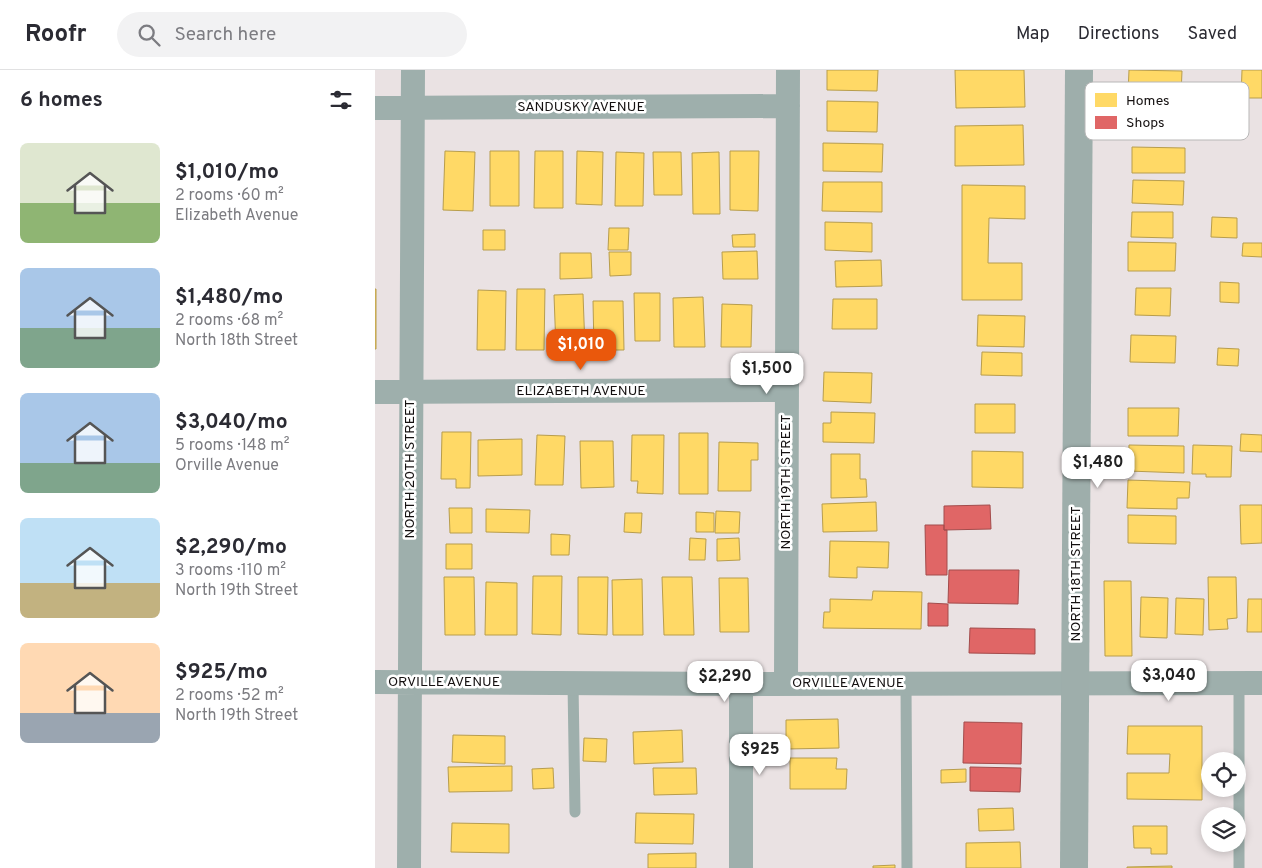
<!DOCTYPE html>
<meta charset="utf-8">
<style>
:root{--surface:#fff;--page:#f2f2f3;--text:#2b2b33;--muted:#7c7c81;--line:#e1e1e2;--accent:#ea580c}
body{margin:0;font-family:Overpass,sans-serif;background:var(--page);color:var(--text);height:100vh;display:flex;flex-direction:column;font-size:19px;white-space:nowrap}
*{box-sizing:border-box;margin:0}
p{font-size:16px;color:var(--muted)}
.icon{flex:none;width:28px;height:28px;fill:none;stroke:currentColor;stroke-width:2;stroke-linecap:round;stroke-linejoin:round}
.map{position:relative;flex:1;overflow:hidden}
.side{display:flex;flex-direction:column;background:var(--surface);width:375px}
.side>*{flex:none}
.buttons{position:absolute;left:826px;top:682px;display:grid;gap:10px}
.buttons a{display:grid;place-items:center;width:45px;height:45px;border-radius:50%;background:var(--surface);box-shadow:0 2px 8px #0003;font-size:25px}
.price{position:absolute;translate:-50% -42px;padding:0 11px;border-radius:10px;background:#fff;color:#222;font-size:16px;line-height:32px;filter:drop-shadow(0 1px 2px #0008)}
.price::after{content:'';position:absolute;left:50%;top:30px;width:15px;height:11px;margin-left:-8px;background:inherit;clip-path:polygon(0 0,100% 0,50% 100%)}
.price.current{background:var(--accent);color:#fff}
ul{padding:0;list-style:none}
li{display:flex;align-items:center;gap:15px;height:125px;padding:0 20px}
li span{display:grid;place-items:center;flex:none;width:140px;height:100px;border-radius:8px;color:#555}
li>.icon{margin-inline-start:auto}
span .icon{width:60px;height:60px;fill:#fffc;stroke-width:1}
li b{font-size:21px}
h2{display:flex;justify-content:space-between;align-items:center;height:60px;padding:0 20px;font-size:21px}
header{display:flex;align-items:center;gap:30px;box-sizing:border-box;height:70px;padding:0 25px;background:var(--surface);border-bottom:1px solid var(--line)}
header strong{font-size:24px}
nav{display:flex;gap:28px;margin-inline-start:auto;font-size:18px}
.search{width:350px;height:45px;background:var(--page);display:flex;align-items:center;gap:12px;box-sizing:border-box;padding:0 18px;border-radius:28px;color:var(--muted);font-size:19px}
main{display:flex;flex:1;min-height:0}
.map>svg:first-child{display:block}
</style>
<header>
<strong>Roofr</strong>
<div class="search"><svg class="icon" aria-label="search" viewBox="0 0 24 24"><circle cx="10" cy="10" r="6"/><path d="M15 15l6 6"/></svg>Search here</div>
<nav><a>Map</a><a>Directions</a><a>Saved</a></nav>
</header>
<main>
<section class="side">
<h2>6 homes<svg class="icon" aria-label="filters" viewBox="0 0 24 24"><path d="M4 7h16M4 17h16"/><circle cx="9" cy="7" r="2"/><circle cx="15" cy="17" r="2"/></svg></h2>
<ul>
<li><span style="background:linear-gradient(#dfe7d0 60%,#8fb573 0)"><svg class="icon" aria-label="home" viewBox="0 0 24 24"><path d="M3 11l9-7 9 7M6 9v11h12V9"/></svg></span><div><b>$1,010/mo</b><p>2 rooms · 60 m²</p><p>Elizabeth Avenue</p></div></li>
<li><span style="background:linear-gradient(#a9c7e8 60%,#7fa58c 0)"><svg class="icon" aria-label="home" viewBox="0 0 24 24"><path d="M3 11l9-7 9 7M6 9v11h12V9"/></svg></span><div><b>$1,480/mo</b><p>2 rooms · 68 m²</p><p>North 18th Street</p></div></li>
<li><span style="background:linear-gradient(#a9c7e8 70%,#7fa58c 0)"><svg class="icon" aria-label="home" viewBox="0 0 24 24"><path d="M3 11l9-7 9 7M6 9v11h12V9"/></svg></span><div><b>$3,040/mo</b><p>5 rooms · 148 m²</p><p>Orville Avenue</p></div></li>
<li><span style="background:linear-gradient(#bfe0f5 65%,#c2b280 0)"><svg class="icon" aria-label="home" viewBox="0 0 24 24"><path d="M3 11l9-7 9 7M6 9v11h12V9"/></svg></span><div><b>$2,290/mo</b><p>3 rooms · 110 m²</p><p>North 19th Street</p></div></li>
<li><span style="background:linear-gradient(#ffd9b3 70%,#9aa5b1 0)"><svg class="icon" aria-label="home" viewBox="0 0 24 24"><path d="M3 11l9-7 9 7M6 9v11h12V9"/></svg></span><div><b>$925/mo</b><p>2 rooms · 52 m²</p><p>North 19th Street</p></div></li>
</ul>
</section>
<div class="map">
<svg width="887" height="798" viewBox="0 0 887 798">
<rect width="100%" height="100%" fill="#eae2e3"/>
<path fill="#ffd966" stroke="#b89d4c" d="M452,0H503L502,21L452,20Z
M580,0H649L650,37L581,38Z
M754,0L807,1L806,25L753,24Z
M867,0H887V28H866Z
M452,31L503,32L502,62L452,61Z
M648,55L649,95L580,96V56Z
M448,73L508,74L507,102L448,101Z
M757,77L810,78V103H757Z
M70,81L100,82L98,141L68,140Z
M115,81H144V136H115Z
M160,81H188V138H159Z
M202,81L228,82L227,135L201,134Z
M355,81H384L383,141L355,140Z
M241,82L269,83L268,136H240Z
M278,82H306L307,125H279Z
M344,82L345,144H318L317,83Z
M758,110L809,111L808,135L757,133Z
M448,112H507V142L447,141Z
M587,115L650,116V149L614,148L613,193H647V230H587Z
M757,142H798V168L756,167Z
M837,147L862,148V168L836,167Z
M450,152L497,153V182L450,180Z
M234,158H254L253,180H233Z
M108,160H130V180H108Z
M380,164V177H358L357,165Z
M753,172L801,173L800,201H753Z
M868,173H887V187L867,186Z
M382,181L383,209H348L347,182Z
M234,182H256V205L235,206Z
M185,183H216L217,208L185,209Z
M506,190L507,216L461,217L460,191Z
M845,212L864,213V233L845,232Z
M761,218H796L795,246L760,245Z
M0,219H1V279H0Z
M142,219H170L169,280H141Z
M103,220L131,221L130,280H102Z
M259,223H285V271H260Z
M208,224L210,278L181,279L179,225Z
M328,227L330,277H299L298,228Z
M458,229H502V259H457Z
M218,231H248L249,280H219Z
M347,234L377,235L376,277H346Z
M603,245L650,246L649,277L602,276Z
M756,265L801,266L800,293L755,292Z
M843,278L864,279L863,296L842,295Z
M607,282L647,283V306L606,305Z
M449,302L497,303L496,333L448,331Z
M600,334H640V363H600Z
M753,338H804L803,366H753Z
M456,342L500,343L499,373L448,372V353H456Z
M67,362H96L95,418H81V409H66Z
M304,363H333V424H304Z
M866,364L887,365V382L865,381Z
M162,365L190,366L188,415H160Z
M257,365H289L288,424L262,423L263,411H256Z
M147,369V405L103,406V370Z
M205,371H238L239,417L206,418Z
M344,372L383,373V390H376V421H343Z
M754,375L809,376V403L753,401Z
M818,375L857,376L856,407H831V404H817Z
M597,381L648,382V418L597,417Z
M456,384H485V409H491L492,427L456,428Z
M753,410L815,412L814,428H802V439L752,438Z
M501,432L502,461L448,462L447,434Z
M865,435H887V473L866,474Z
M74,438H97V463H75Z
M111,439L155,440L154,463L111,462Z
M341,441L365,442L364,463H340Z
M321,442L339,443V462H321Z
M250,443H267L266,463L249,462Z
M753,445L801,446V474L753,473Z
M176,464L195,465L194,485H176Z
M315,468L331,469L330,490H314Z
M364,468L365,490L342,491V469Z
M455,471L514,472L513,498L482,497V508L454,507Z
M71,474H97V499H71Z
M158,506H187L186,565L157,564Z
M69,507H99L100,565H70Z
M203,507H233L232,565L203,564Z
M287,507H317L319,565H289Z
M833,507H861L862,548L852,549L853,559L834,560Z
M344,508H373L374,562H345Z
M267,509L268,565H238L237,510Z
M729,511H756L757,586H730Z
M111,512L142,513V565H110Z
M498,521L547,522L546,559L448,558L449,542H455V529L497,530Z
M766,527L793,528L792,568L765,567Z
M801,528L829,529L828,565L800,564Z
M873,529H887V562H872Z
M463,649L464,678L411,679V650Z
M753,656H827V730L752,729V703H794L795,684H752Z
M307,660L308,692L259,694L258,662Z
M78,665L130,666V694L77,692Z
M209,668L232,669L231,692L208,691Z
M415,688H462L461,699H472L471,719H415Z
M137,696V721L74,722L73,697Z
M178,698L179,718L158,719L157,699Z
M278,698H321L322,724L279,725Z
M591,699V712L566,713V700Z
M638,738L639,760L604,761L603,739Z
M261,743L319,744L318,774L260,773Z
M77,753L134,754V783L76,782Z
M758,756H792V784H776V778H759Z
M645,772L646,798H591V773Z
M321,783V798H273V784Z
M520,795V798H498V796Z
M797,796V798H752V797Z"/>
<path fill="#e06666" stroke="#a34c4c" d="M615,435L616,459L569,460V436Z
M550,455H569V460H572V505H551Z
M574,500H644L643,534L573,533Z
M553,533L573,534V556H553Z
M595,558L660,559V584L594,583Z
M589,652L647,653L646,694L588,693Z
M595,697L646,698L645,722L595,721Z"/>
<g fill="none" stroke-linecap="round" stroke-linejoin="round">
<path stroke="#9eafac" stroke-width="11" d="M198,613L200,742
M531,613L532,798
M864,613V798"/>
<path stroke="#9eafac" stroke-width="24" d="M0,38L413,36
M0,322L411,320
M0,612L366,614L887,613
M411,613L413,0
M34,798L38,0
M366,798V614"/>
<path stroke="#9eaeab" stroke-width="28" d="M699,798L704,0"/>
</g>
<g text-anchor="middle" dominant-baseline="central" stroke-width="5" stroke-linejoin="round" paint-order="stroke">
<g font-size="14" fill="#141010" stroke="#fff">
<text x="206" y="37">SANDUSKY AVENUE</text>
<text x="206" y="321">ELIZABETH AVENUE</text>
<text transform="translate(35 399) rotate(-90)">NORTH 20TH STREET</text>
<text transform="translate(411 412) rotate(-90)">NORTH 19TH STREET</text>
<text transform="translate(701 504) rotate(-90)">NORTH 18TH STREET</text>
<text x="69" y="612">ORVILLE AVENUE</text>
<text x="473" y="613">ORVILLE AVENUE</text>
</g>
</g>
<rect x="710" y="12" width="164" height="58" rx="8" fill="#fff" stroke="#b8b7b7" stroke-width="1"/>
<rect x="720" y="23" width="22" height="14" fill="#ffd966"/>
<rect x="720" y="46" width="22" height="13" fill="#e06666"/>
<g font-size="14" fill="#141010">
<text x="751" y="35">Homes</text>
<text x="751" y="57">Shops</text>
</g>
</svg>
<div class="buttons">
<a><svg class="icon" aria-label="locate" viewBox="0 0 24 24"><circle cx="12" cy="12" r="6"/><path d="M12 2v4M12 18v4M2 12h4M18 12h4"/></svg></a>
<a><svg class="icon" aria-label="layers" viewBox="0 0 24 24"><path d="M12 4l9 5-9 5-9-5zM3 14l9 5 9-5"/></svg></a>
</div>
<b class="price current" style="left:206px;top:301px">$1,010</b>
<b class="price" style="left:392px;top:325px">$1,500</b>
<b class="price" style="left:723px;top:419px">$1,480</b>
<b class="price" style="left:794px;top:632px">$3,040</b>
<b class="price" style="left:350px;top:633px">$2,290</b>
<b class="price" style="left:385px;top:706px">$925</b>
</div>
</main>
